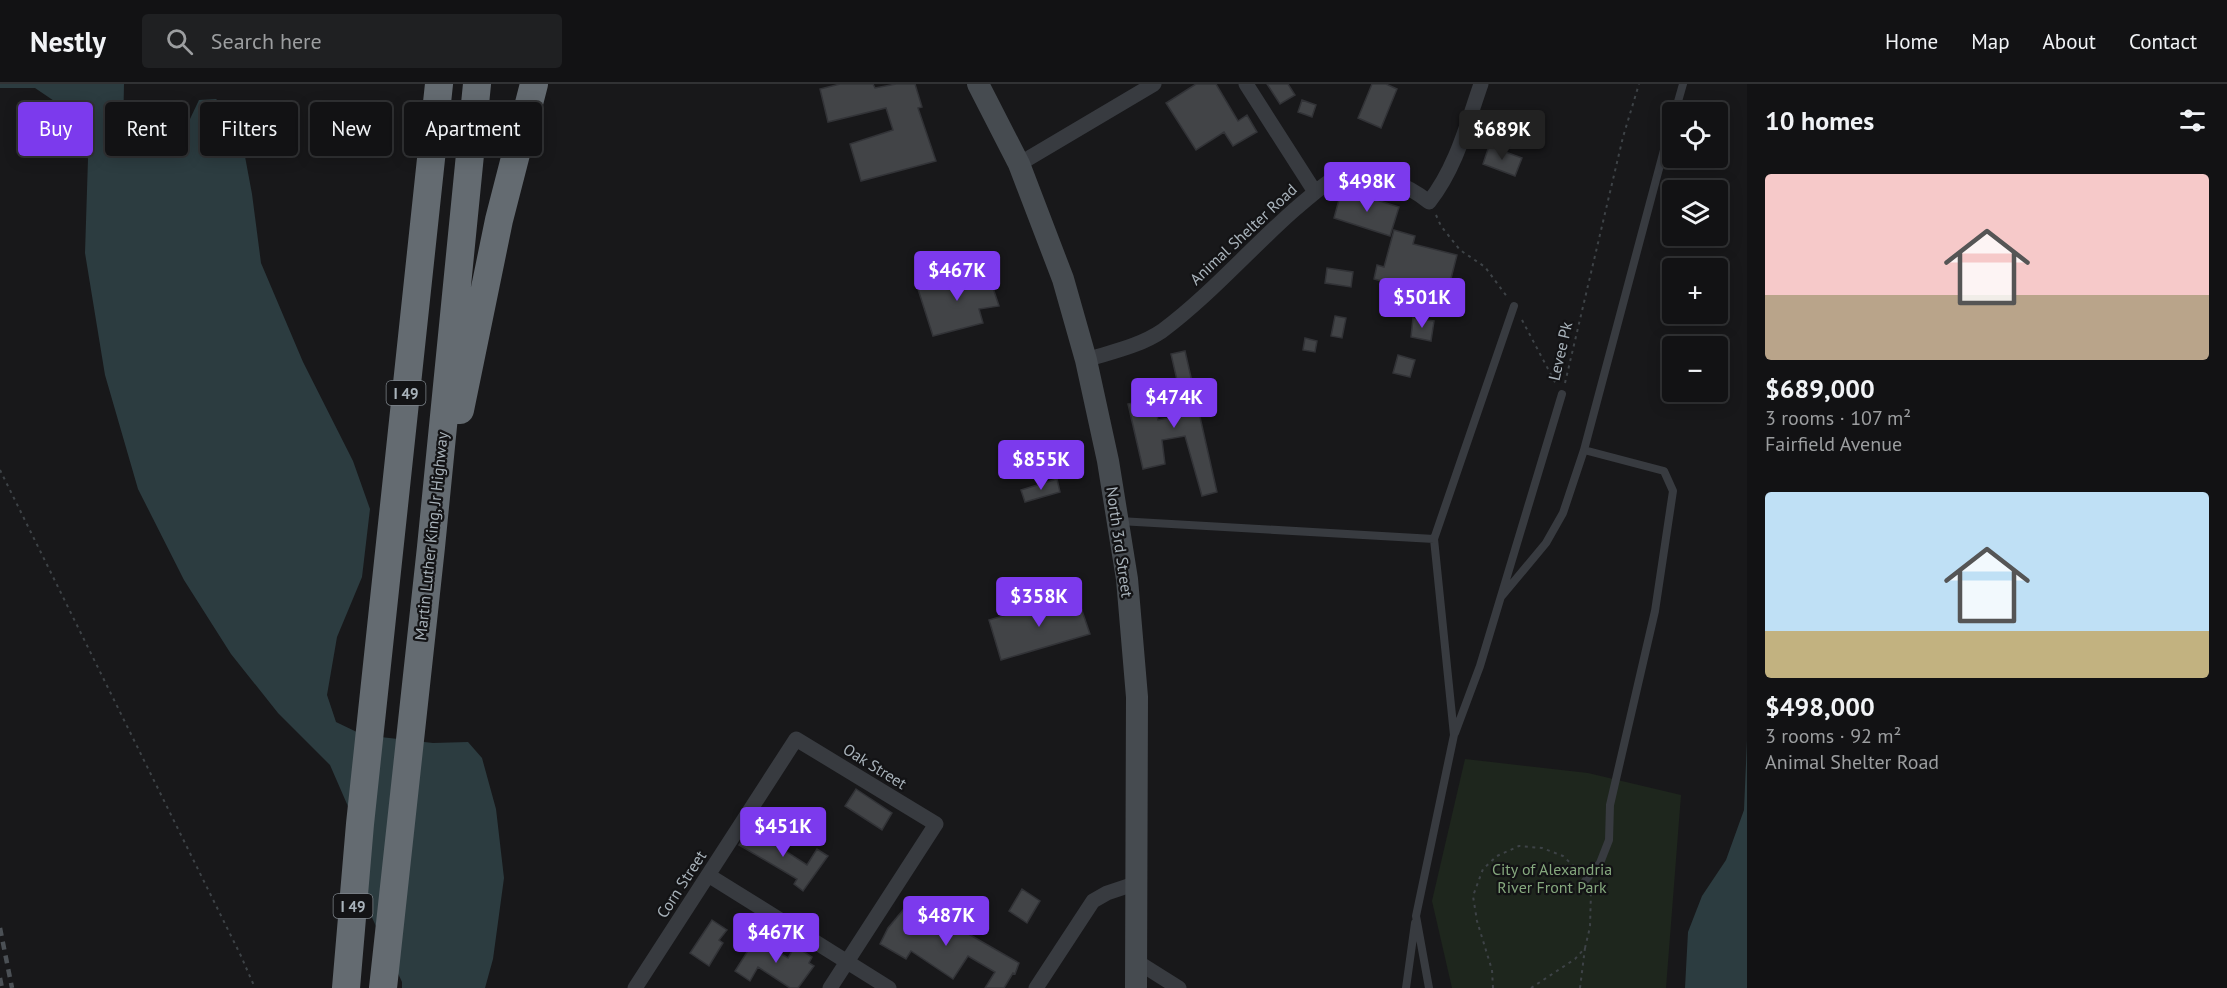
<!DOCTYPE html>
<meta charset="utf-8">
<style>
:root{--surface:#121214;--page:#1f2022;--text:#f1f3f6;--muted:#9c9ea0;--line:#313234;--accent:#7c3aed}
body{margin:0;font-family:"PT Sans",sans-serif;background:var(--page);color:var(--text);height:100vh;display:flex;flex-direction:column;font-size:22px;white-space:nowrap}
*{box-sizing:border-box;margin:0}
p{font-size:20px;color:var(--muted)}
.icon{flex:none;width:33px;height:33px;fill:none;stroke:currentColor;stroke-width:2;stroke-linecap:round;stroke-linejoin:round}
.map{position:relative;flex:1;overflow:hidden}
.side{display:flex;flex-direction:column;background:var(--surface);width:480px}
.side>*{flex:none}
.banner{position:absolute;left:18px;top:18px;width:570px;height:54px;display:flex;gap:12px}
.fabs{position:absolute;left:1662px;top:18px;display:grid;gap:12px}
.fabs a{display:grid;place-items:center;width:66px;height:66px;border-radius:6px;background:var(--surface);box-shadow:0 3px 15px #0003,0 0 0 2px var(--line);font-size:30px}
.price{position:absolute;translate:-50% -51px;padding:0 14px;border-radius:6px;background:var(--accent);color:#fff;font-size:20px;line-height:39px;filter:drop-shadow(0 2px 3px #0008)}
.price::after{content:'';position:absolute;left:50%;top:36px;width:18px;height:14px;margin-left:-9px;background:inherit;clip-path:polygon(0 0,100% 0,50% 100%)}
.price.selected{background:#222;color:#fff}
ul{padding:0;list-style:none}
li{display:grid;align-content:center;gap:12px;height:318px;padding:0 18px}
li span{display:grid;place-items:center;height:186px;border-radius:6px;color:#555}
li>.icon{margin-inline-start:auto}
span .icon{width:108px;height:108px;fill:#fffc;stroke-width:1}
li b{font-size:26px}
h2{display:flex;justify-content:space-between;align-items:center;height:72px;padding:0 18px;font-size:26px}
.chip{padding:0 21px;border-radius:6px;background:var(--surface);box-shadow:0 3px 15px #0003,0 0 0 2px var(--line);font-size:21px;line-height:54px}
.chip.selected{background:var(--accent);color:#fff}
header{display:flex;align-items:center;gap:36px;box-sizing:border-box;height:84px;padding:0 30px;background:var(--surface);border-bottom:2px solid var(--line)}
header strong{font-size:28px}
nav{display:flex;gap:33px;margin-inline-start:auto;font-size:21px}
.search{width:420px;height:54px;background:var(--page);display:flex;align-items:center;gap:15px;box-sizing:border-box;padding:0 21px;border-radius:6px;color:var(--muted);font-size:22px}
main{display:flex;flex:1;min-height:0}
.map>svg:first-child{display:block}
</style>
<header>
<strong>Nestly</strong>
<div class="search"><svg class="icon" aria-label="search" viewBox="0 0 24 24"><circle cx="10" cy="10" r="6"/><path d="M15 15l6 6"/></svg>Search here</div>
<nav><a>Home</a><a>Map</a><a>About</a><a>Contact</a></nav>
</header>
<main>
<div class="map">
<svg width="1747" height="904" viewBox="0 0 1747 904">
<rect width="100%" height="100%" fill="#18181a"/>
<path fill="#1e261d" d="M1465,675L1588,689L1681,711L1666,904H1452L1432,817Z"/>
<path fill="#2c3c40" d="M0,0H124L123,49L139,59L181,54L199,16L216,15L238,35L252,110L261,179L303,278L353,377L370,425L362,493L337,553L327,611L336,638L363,651L433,659L468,658L482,674L496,725L504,794L493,875L485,904H402V898L368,825L365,781L350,727L330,681L278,629L231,570L184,496L138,405L105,291L85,169L88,75L78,42L66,25L35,4H0Z
M1747,656V904H1685L1688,848L1702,812L1726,776L1744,726Z"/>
<path fill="#424447" stroke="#323337" stroke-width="1.5" d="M840,0H873L875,4L896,0H915L922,23L918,24L936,77L861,97L850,60L893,46L886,24L828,38L820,5Z
M1196,0H1216L1238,37L1247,31L1257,48L1233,62L1224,48L1196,66L1166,19Z
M1267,0H1288L1295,11L1280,20Z
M1372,0H1386L1397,5L1381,44L1358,34Z
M1302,16L1316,21L1312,33L1298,28Z
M1489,62L1522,74L1515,92L1483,80Z
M1344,106L1399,123L1390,152L1334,134L1340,112H1342Z
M1394,146L1415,152L1413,160L1457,171L1446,214L1374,195L1377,181L1384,183Z
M1327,184L1353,188L1351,203L1325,199Z
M987,186L999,222L979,225L983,239L933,252L917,202Z
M1335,232L1346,234L1342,254L1331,252Z
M1413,234L1434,237L1431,257L1411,253Z
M1305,254L1317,257L1315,268L1303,266Z
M1185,267L1217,408L1202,412L1185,352L1162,356L1165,380L1143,385L1128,320L1153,314L1158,336L1185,331L1171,270Z
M1398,271L1415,276L1410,293L1393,289Z
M1057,395L1060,408L1025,418L1021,406Z
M1063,515L1067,519L1078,515L1090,550L1001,576L989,536Z
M856,705L892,729L882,746L845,722Z
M752,741L762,747L759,750L807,781L817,765L828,772L803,807L794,800L797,795L739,761Z
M1022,805L1040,817L1027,839L1009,827Z
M903,826L922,837L933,826L965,848L1019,879L1015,890L1013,889L1004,904H985L995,888L968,872L953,895L911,867L906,875L880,860L888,844Z
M712,836L727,846L719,856L723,859L709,882L690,869Z
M756,854L788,874L795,862L812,873L809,879L814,882L798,904H790L758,883L750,897L735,887Z"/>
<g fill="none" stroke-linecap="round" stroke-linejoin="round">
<path stroke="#3e4347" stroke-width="2" stroke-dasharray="3 4.5" stroke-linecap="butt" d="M1436,131L1441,142L1460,166L1485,183L1508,214
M1522,236L1556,300
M1565,299L1623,53L1639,0
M0,386L241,872L255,904
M1493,904L1492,886L1477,837L1473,812L1483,785L1497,772L1519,762L1542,764L1563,772L1579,787
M1531,904L1575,875L1585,864L1590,843L1591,807
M1580,904L1585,864"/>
<path stroke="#383b40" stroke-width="8" d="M1675,28L1683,0
M1584,366L1664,387L1673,407L1655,527L1610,721L1609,756L1600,779L1585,797
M1119,437L1434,455L1454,651L1416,832L1429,904
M1434,455L1514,222
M1501,513L1546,459L1563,429L1584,366L1672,36
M1455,649L1480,582L1562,310
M1406,904L1415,839"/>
<path stroke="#383b40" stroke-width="15" d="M1246,0L1315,108
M1019,80L1154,0
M1086,276C1111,268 1140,262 1162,247C1209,212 1249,166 1293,127C1304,118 1331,92 1344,91C1373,87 1407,100 1429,118C1456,84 1467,40 1481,0
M708,791L889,904
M1136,877L1179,904
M635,904L796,655L936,740L830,904
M1036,904L1093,817L1107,809L1137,799"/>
<path stroke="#464b50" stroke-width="22" d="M978,0L1019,80L1063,195L1086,276L1108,377L1127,495L1137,613L1136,904"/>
<path stroke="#646b71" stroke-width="28" d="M460,326L499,136L534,0
M346,904L360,740L439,0
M383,904L431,463L477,0"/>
<path stroke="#4b5055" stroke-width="4.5" stroke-dasharray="8 6" stroke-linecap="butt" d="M0,844L12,904
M0,894L2,904"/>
</g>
<g text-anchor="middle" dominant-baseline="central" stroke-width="4.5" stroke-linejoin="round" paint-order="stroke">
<g fill="#131315" stroke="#7c8389" stroke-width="1.5">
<rect x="386.5" y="297" width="39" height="24" rx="4.5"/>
<rect x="333.5" y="810" width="39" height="24" rx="4.5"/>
</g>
<g font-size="15" font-weight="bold" fill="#a9b3bb">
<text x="406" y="309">I 49</text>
<text x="353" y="822">I 49</text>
</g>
<g font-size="16" fill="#a9b3bb" stroke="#131315">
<text transform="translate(1243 150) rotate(-43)">Animal Shelter Road</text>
<text transform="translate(1560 267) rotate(-77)">Levee Pk</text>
<text transform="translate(431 452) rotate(-84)">Martin Luther King, Jr Highway</text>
<text transform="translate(1120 458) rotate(82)">North 3rd Street</text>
<text transform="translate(875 682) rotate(32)">Oak Street</text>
<text transform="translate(681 800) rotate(-57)">Corn Street</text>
</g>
<g font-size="16" fill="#85a87e" stroke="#131315">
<text x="1552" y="785">City of Alexandria<tspan x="1552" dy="18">River Front Park</tspan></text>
</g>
</g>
</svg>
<div class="fabs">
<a><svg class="icon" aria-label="locate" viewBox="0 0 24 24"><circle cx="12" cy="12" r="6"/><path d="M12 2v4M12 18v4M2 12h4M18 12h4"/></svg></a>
<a><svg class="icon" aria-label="layers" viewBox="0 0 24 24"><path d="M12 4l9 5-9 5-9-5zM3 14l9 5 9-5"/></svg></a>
<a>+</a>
<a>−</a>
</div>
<b class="price selected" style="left:1502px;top:77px">$689K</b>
<b class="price" style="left:1367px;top:129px">$498K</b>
<b class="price" style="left:957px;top:218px">$467K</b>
<b class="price" style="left:1422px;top:245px">$501K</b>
<b class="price" style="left:1174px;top:345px">$474K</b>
<b class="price" style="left:1041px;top:407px">$855K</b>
<b class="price" style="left:1039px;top:544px">$358K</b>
<b class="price" style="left:783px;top:774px">$451K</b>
<b class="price" style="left:946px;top:863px">$487K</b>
<b class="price" style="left:776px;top:880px">$467K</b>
<div class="banner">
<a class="chip selected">Buy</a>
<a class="chip">Rent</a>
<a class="chip">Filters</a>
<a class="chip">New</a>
<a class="chip">Apartment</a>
</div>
</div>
<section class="side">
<h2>10 homes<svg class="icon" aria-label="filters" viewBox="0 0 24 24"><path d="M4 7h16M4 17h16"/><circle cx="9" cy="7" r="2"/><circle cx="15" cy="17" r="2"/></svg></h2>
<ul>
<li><span style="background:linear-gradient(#f6c9c9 65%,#b9a48a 0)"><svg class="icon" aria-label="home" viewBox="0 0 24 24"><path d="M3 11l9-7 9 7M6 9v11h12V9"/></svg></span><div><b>$689,000</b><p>3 rooms · 107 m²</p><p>Fairfield Avenue</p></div></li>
<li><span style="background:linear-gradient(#bfe0f5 75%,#c2b280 0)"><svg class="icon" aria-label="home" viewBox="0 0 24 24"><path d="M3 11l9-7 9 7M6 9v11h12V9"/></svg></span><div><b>$498,000</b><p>3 rooms · 92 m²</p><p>Animal Shelter Road</p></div></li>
</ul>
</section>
</main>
